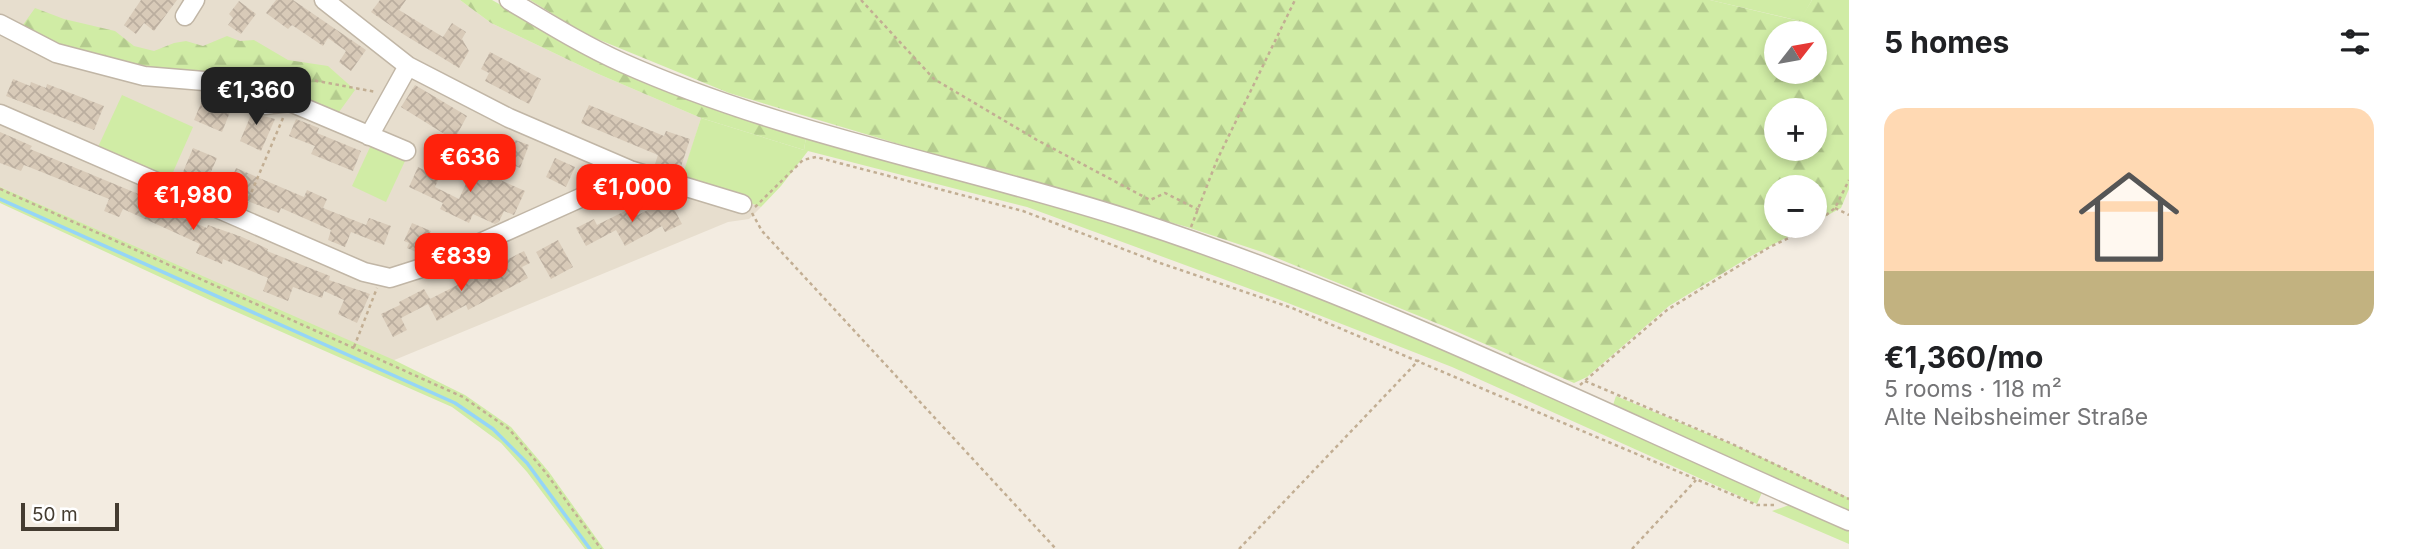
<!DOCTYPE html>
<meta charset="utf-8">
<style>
:root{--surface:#fff;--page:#f6f6f6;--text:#202124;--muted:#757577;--line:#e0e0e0;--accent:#ff220c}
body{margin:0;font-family:Inter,sans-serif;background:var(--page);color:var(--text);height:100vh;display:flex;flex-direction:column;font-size:26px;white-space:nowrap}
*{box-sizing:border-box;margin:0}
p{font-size:23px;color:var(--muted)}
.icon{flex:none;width:38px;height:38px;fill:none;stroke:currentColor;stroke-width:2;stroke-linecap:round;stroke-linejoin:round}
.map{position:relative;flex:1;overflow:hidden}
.panel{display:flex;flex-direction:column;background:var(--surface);width:560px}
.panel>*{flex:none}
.needle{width:46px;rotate:59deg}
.fabs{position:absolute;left:1764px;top:21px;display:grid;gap:14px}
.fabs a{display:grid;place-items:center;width:63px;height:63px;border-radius:50%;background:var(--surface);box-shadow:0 4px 10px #0003;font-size:35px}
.scale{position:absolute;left:21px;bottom:18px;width:98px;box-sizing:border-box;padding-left:7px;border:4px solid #443c31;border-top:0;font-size:19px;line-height:24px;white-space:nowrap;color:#443c31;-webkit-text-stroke:5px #fff;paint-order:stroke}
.price{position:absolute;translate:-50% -60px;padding:0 16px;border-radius:14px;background:var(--accent);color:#fff;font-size:23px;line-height:46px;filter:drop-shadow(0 2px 4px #0008)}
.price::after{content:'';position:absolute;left:50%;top:42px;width:21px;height:16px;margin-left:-10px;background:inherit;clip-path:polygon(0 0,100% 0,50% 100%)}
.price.selected{background:#222;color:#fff}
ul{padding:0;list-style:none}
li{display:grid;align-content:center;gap:14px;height:371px;padding:0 35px}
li+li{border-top:2px solid var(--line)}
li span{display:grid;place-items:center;height:217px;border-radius:21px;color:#555}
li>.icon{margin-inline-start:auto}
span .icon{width:126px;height:126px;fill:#fffc;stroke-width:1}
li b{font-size:30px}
h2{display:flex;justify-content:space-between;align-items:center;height:84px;padding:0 35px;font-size:30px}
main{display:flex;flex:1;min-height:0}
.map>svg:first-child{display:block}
</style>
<main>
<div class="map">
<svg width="1849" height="549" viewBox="0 0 1849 549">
<defs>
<pattern id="forest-firs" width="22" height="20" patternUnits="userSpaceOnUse" patternTransform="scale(1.75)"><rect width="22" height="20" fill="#d0eca5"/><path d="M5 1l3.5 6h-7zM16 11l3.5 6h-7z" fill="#b4cb8e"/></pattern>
<pattern id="building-cross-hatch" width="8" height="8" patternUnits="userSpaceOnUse" patternTransform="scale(1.75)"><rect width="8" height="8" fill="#d8cab8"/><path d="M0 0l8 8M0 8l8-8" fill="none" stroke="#bbae9f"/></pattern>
</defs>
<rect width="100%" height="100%" fill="#f3ece1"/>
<path fill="#e7dece" d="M0,0H460L491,23L596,73L701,118L683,177L761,207L749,219L728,222L392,361L0,187Z"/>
<path fill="#d0eca5" d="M1710,0H1812L1800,21Z
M122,95L193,127L170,179L98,147Z
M701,118L804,150L806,137L1032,197L1155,237L1414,335L1763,490L1757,504L1452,367L1275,298L1027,207L808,151L781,186L761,207L682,177Z
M371,145L405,161L386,202L352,186Z
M0,187L394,360L465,395L511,427L549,472L604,549H585L527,472L501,443L452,407L214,302L0,203Z
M1616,396L1741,448L1849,498V512L1613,405Z
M1792,504L1849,528V544L1772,511Z"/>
<path fill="url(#forest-firs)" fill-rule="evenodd" d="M460,0H492L620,71L680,96L806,137L804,150L701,118L596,73L491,23Z
M530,0H1710L1799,21L1812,0H1849V189L1841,208L1815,222V187H1776V226H1809L1751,256L1669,306L1587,377L1574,383L1446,327L1262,252L1187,227L992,172L729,93L585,34ZM1776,33H1815V72H1776ZM1776,110H1815V149H1776Z
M35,8L64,19L115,31L134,46L154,51L174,43L186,41L203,46L227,36L240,41L254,40L288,60L328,66L355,90L339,112C309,99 295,92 261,93L254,79L167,75L62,50L20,29Z"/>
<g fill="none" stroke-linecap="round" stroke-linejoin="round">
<path stroke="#95d5f7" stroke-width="3.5" d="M0,199L455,403L493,429L527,463L590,549"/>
</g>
<path fill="url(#building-cross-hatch)" d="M141,0H177L154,31L144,23L136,34L124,25Z
M276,0H293L366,50L351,71L339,62L346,51L328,38L323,46L292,25L288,29L266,13Z
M380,0H406L399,10L443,37L452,23L466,32L462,39L469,51L459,68L403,34L371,12Z
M239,1L256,14L241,34L228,25L233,18L229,14Z
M490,52L541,79L529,104L485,81L489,73L481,69Z
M13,79L30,86L31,82L46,88L47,84L104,106L94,130L6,96Z
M415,85L467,116L454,140L401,107Z
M204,96L216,102L219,96L234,102L222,132L194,120Z
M244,97L255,98L253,107L259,115L275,119L261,151L240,141L253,110L241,105Z
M589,105L664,136L666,131L690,139L680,170L655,164L658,155L581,123Z
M296,119L319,128L317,133L361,151L353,171L311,154L315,146L289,136Z
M0,132L32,146L30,149L165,205L163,210L207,228L208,225L242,237L268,249L267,251L330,276L329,280L370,294L357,323L338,314L344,300L324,291L322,298L293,287L288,301L263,291L268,278L223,259L222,264L196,253L200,244L123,209L119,217L104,211L109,199L24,165L21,171L0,163Z
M502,135L529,145L520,168L506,162L508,155L496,150Z
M193,148L217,158L207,181L183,172Z
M555,158L575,167L566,187L546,177Z
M431,159L445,165L435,187L459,199L473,168L525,191L514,215L504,211L499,222L495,224L473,214L469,223L440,209L443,203L409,187L418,167L426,171Z
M236,168L304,197L307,190L327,199L323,208L366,225L369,218L391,226L384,245L351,232L345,247L328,240L331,230L281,208L279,213L226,193Z
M669,199L682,224L665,232L662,226L625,246L616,230L586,246L576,228L594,219L597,225L633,207L638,215Z
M412,223L431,231L423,249L418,247L416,252L407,248L409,243L404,241Z
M558,240L573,267L551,279L536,252Z
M524,251L530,263L522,267L528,278L468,310L466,305L437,321L428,304L401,318L407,330L393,337L381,314L400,305L399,302L424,289L430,299Z"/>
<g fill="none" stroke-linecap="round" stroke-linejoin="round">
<defs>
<path id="minor" d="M324,0L408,66L509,118L630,170L742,204
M509,0C546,22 583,45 623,63C784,135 960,165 1128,219C1376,299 1610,417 1849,521
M185,16L195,0
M0,24L56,53L144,76L252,85
M264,105L290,102L406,151
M0,114L364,272L390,278L431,265L609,185L630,170
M369,136L408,66"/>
</defs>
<use href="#minor" stroke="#c1b6a6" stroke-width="21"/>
<path stroke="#c2ae93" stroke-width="2.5" stroke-dasharray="3.5 3.5" stroke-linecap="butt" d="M861,0L934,79L1037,140L1150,200L1165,193L1199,210
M266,84L312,80L376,92
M0,189L463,397L509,429L546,473L601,549
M246,205L283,118
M755,207L803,160L816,157L1023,211L1160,263L1292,308L1757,505H1774
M1835,208L1849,215
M752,213L762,231L1056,549
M1815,224L1835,208L1849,180
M1191,227L1217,160L1295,0
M354,347L377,288
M1585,381L1730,443L1849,499
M1580,385L1667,310L1768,248L1813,226
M1239,549L1419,360
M1632,549L1696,480"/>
<use href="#minor" stroke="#fff" stroke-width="18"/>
</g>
</svg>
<div class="fabs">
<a><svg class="needle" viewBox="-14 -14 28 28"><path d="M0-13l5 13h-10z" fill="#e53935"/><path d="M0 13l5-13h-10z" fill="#757577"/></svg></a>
<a>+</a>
<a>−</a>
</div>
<div class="scale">50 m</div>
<b class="price selected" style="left:256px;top:127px">€1,360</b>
<b class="price" style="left:470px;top:194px">€636</b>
<b class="price" style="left:632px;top:224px">€1,000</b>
<b class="price" style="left:193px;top:232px">€1,980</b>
<b class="price" style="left:461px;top:293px">€839</b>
</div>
<section class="panel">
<h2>5 homes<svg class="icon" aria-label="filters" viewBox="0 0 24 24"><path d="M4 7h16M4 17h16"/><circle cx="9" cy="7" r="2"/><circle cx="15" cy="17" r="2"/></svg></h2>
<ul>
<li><span style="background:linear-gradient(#ffd9b3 75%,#c2b280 0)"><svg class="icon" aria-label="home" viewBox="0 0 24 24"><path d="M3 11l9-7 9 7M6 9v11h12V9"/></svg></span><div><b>€1,360/mo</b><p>5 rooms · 118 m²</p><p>Alte Neibsheimer Straße</p></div></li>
</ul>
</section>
</main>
